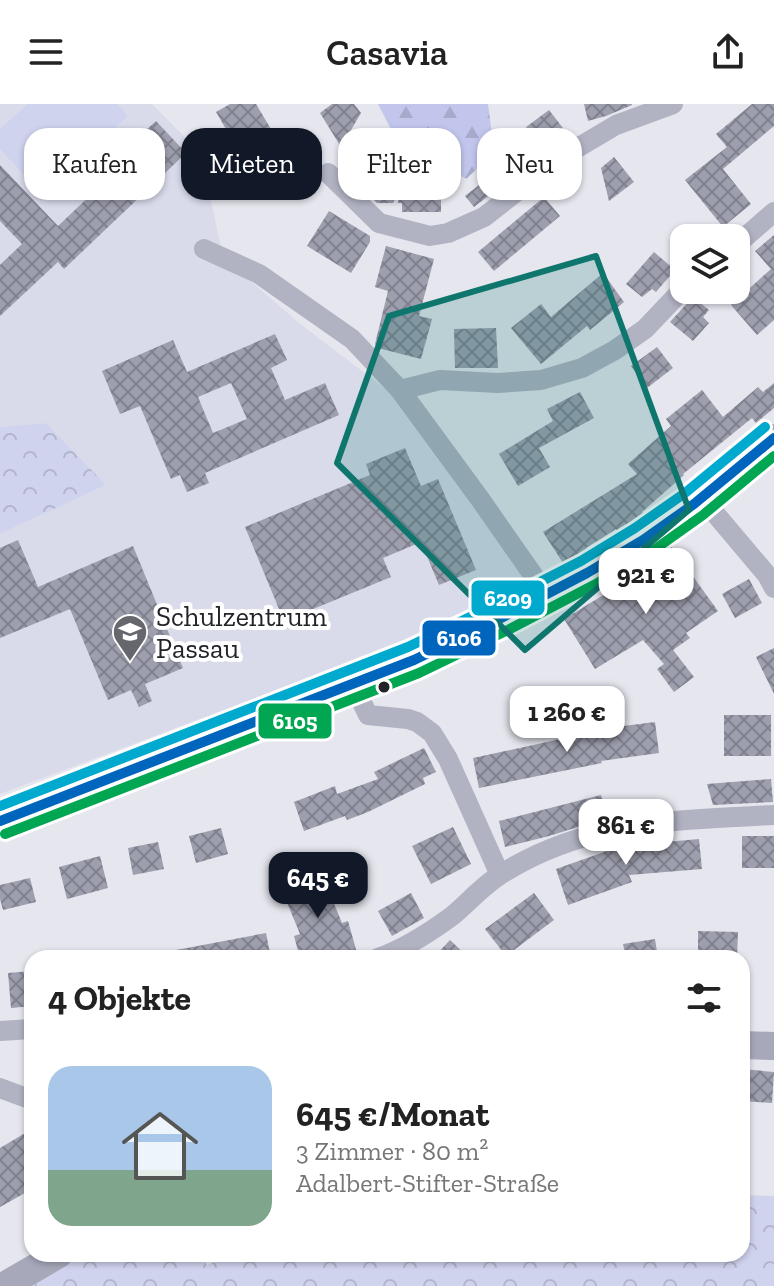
<!DOCTYPE html>
<html lang="de">
<meta charset="utf-8">
<style>
:root{--surface:#fff;--page:#f2f2f2;--text:#222;--muted:#767676;--line:#e0e0e0;--accent:#111827}
body{margin:0;font-family:"Zilla Slab",serif;background:var(--page);color:var(--text);height:100vh;display:flex;flex-direction:column;font-size:30px;white-space:nowrap}
*{box-sizing:border-box;margin:0}
p{font-size:26px;color:var(--muted)}
.icon{flex:none;width:44px;height:44px;fill:none;stroke:currentColor;stroke-width:2;stroke-linecap:round;stroke-linejoin:round}
.map{position:relative;flex:1;overflow:hidden}
.drawer{position:absolute;left:24px;top:846px;width:726px;height:312px;display:flex;flex-direction:column;background:var(--surface);border-radius:24px;box-shadow:0 2px 6px #0004}
.drawer>*{flex:none}
.top-card{position:absolute;left:24px;top:24px;width:726px;height:72px;display:flex;gap:16px}
.fabs{position:absolute;left:670px;top:120px;display:grid;gap:16px}
.fabs a{display:grid;place-items:center;width:80px;height:80px;border-radius:16px;background:var(--surface);box-shadow:0 2px 6px #0004;font-size:40px}
.price{position:absolute;translate:-50% -68px;padding:0 18px;border-radius:16px;background:#fff;color:#222;font-size:26px;line-height:52px;filter:drop-shadow(0 2px 4px #0008)}
.price::after{content:'';position:absolute;left:50%;top:48px;width:24px;height:18px;margin-left:-12px;background:inherit;clip-path:polygon(0 0,100% 0,50% 100%)}
.price.on{background:var(--accent);color:#fff}
ul{padding:0;list-style:none}
li{display:flex;align-items:center;gap:24px;height:200px;padding:0 24px}
li+li{border-top:2px solid var(--line)}
li span{display:grid;place-items:center;flex:none;width:224px;height:160px;border-radius:24px;color:#555}
li>.icon{margin-inline-start:auto}
span .icon{width:96px;height:96px;fill:#fffc;stroke-width:1}
li b{font-size:34px}
h2{display:flex;justify-content:space-between;align-items:center;height:96px;padding:0 24px;font-size:34px}
.pill{padding:0 28px;border-radius:24px;background:var(--surface);box-shadow:0 2px 6px #0004;font-size:28px;line-height:72px}
.pill.on{background:var(--accent);color:#fff}
header{display:flex;justify-content:space-between;align-items:center;height:104px;padding:0 24px;background:var(--surface);font-size:36px;font-weight:600}
.map>svg:first-child{display:block}
</style>
<header><svg class="icon" aria-label="menu" viewBox="0 0 24 24"><path d="M4 6h16M4 12h16M4 18h16"/></svg>Casavia<svg class="icon" aria-label="share" viewBox="0 0 24 24"><path d="M12 15V3M7 8l5-5 5 5M5 13v7h14v-7"/></svg></header>
<div class="map">
<svg width="774" height="1182" viewBox="0 0 774 1182">
<defs>
<pattern id="forest-firs" width="22" height="20" patternUnits="userSpaceOnUse" patternTransform="scale(2)"><rect width="22" height="20" fill="#c2c6ed"/><path d="M5 1l3.5 6h-7zM16 11l3.5 6h-7z" fill="#a6aacb"/></pattern>
<pattern id="park-crowns" width="20" height="18" patternUnits="userSpaceOnUse" patternTransform="scale(2)"><rect width="20" height="18" fill="#d0d3ee"/><path d="M2 6a3 3 0 1 1 6 0M12 15a3 3 0 1 1 6 0" fill="none" stroke="#b2b5cc"/></pattern>
<pattern id="building-cross-hatch" width="8" height="8" patternUnits="userSpaceOnUse" patternTransform="scale(2)"><rect width="8" height="8" fill="#9e9fae"/><path d="M0 0l8 8M0 8l8-8" fill="none" stroke="#80818e"/></pattern>
</defs>
<rect width="100%" height="100%" fill="#e5e6ee"/>
<path fill="#d9daea" d="M0,0H152L201,50L223,153L299,219L413,306L536,477L488,502L271,588L0,690V430L106,381L46,319L0,323Z"/>
<path fill="url(#forest-firs)" d="M378,0H488L492,30L498,45L466,75L395,33Z"/>
<path fill="url(#park-crowns)" d="M46,319L106,381L0,430V323Z
M742,1091L774,1092V1182H4L56,1150H198L207,1161L236,1150H742Z"/>
<path fill="#d0d3ee" d="M28,0H117L128,12L42,90L0,45V25Z"/>
<path fill="url(#building-cross-hatch)" fill-rule="evenodd" d="M230,0H256L280,40L284,37L303,68L274,86L246,39L237,44L216,8Z
M332,0H354L361,9L341,43L320,9Z
M584,0H632V1L606,12L588,17Z
M752,0H774V22L723,65L751,100L723,123L685,76L727,43L716,30Z
M549,6L563,24L540,41L526,23Z
M156,17L186,49L64,165L58,158L0,212V161L22,140L0,117V61L58,122L135,49L128,42Z
M614,53L634,78L609,97L601,64Z
M507,59L516,71L474,103L465,92Z
M372,60H408V71L441,70V108H402V99H398L400,87L393,99H377L372,94Z
M544,93L560,112L494,167L478,148Z
M329,107L370,132V138L351,169L307,142Z
M774,131V216L757,231L731,201L771,165L755,147Z
M386,142L434,155L419,212L432,215L421,255L378,244L375,240L388,187L375,183Z
M654,148L675,166L656,188L652,185L642,193L626,180Z
M603,169L624,198L590,226L587,222L541,260L511,224L541,200L551,213Z
M693,193L709,206L703,213L709,219L693,237L670,218Z
M496,224L498,264H455L454,225Z
M275,230L287,256L271,264L285,296L325,279L339,311L205,369L209,379L187,388L180,371L171,375L140,302L120,310L102,267L173,236L187,268ZM231,279L247,315L213,329L198,293Z
M657,243L673,264L647,284L631,262Z
M774,279V304L756,319L752,314L683,370L684,371L642,408L644,412L618,428L616,425L586,444L588,447L565,462L543,428L637,370L628,360L671,322L666,315L702,286L723,313L758,283L763,288Z
M580,288L594,314L539,344L550,363L518,382L499,350L553,317L547,305Z
M405,344L421,382L438,375L476,466L439,481L421,438L383,454L391,473L284,517L245,423L370,371L366,360Z
M18,436L38,483L133,442L183,564L145,580L152,597L139,603L131,586L108,596L70,505L0,534V444Z
M671,442L718,507L686,529L690,534L673,546L694,573L674,588L657,565L664,560L643,536L595,565L564,515L615,484L614,482Z
M749,475L762,499L735,514L722,490Z
M774,544V590L756,553Z
M724,611H771V652H724Z
M655,618L659,649L601,657L602,659L479,684L473,654L616,623Z
M424,644L436,668L423,674L425,680L368,708L347,716L345,712L304,727L294,698L335,682L337,690L378,675L374,668Z
M771,675L773,698L713,701L707,680Z
M601,691L607,714L549,732L505,743L499,717Z
M453,723L471,760L431,780L412,742Z
M221,724L228,750L196,759L189,732Z
M742,732H774V764H742Z
M699,735L702,765L629,771L632,778L568,801L556,765L621,742Z
M158,738L164,765L133,771L128,744Z
M100,752L108,784L67,795L59,763Z
M321,768L342,819L348,817L357,849L338,854H300L294,832L300,830L281,784Z
M30,774L36,798L3,806L0,795V781Z
M411,789L424,814L392,832L378,807Z
M534,789L554,816L506,852L485,825Z
M698,827L738,828L737,854H698Z
M266,829L271,854H172L171,847Z
M655,835L658,854H626L623,840Z
M450,836L469,854H433Z
M32,867V902L11,904L8,869Z
M742,965L774,968L772,999L742,997Z
M32,1025V1085L0,1103V1044Z"/>
<g fill="none" stroke-linecap="round" stroke-linejoin="round">
<path stroke="#b1b2c2" stroke-width="20" d="M328,69L379,119L430,132L448,129L484,113L557,56L616,21L673,0
M736,141L774,108
M204,145L259,170L352,235L400,286L480,395L547,491
M400,286L440,276L498,279L541,276L582,264L615,246L645,225L684,184
M702,394L767,471L774,484
M353,580L368,611L408,615L417,618L432,629L448,655L500,771
M378,854C404,845 429,829 452,812C469,798 484,780 503,769C588,716 678,716 774,711
M0,927L32,925
M0,984L32,996"/>
<path stroke="#a7a9bb" stroke-width="28" d="M0,717L414,556C492,519 570,482 643,436C690,406 732,369 774,334
M742,941L774,942
M4,1182L59,1150"/>
<defs>
<path id="bus-1" d="M0,717L414,556L501,514L587,469L643,436L694,400L774,334"/>
<path id="bus-2" d="M5,730L419,569L508,526L594,481L651,448L703,411L774,352"/>
<path id="bus-3" d="M0,702L408,543L495,501L581,457L635,424L685,389L765,323"/>
</defs>
<use href="#bus-1" stroke="#fff" stroke-width="16"/>
<use href="#bus-2" stroke="#fff" stroke-width="16"/>
<use href="#bus-3" stroke="#fff" stroke-width="16"/>
<use href="#bus-1" stroke="#0065bd" stroke-width="10"/>
<use href="#bus-2" stroke="#00a651" stroke-width="10"/>
<use href="#bus-3" stroke="#00a9ce" stroke-width="10"/>
</g>
<path fill="#0f766e" fill-opacity="0.2" stroke="#0f766e" stroke-width="6" stroke-linejoin="round" d="M596,152L689,406L525,546L337,359L389,212Z"/>
<defs>
<symbol id="school-pin" viewBox="-11 -11 22 30"><path d="M0 17L-7.5 6A9.5 9.5 0 1 1 7.5 6Z" fill="#66676d" stroke="#fff"/><path d="M0-5L7-2L0 1L-7-2ZM-4 1L0 2.5L4 1V4Q0 6-4 4Z" fill="#fff"/></symbol>
</defs>
<g fill-rule="evenodd">
<use href="#school-pin" x="110" y="508" width="40" height="54"/>
</g>
<circle fill="#222328" stroke="#fff" stroke-width="3" cx="384" cy="583" r="7"/>
<g text-anchor="middle" dominant-baseline="central" stroke-width="8" stroke-linejoin="round" paint-order="stroke">
<g font-size="28" fill="#222328" stroke="#fff" text-anchor="start">
<text x="156" y="512">Schulzentrum<tspan x="156" dy="32">Passau</tspan></text>
</g>
</g>
<g stroke="#fff" stroke-width="3">
<rect x="470" y="475" width="76" height="38" rx="8" fill="#00a9ce"/>
<rect x="421" y="515" width="76" height="38" rx="8" fill="#0065bd"/>
<rect x="257" y="598" width="76" height="38" rx="8" fill="#00a651"/>
</g>
<g font-size="22" text-anchor="middle" font-weight="bold" fill="#fff">
<text x="508" y="502">6209</text>
<text x="459" y="542">6106</text>
<text x="295" y="625">6105</text>
</g>
</svg>
<div class="fabs">
<a><svg class="icon" aria-label="layers" viewBox="0 0 24 24"><path d="M12 4l9 5-9 5-9-5zM3 14l9 5 9-5"/></svg></a>
</div>
<b class="price" style="left:646px;top:512px">921 €</b>
<b class="price" style="left:567px;top:650px">1 260 €</b>
<b class="price" style="left:626px;top:763px">861 €</b>
<b class="price on" style="left:318px;top:816px">645 €</b>
<div class="top-card">
<a class="pill">Kaufen</a>
<a class="pill on">Mieten</a>
<a class="pill">Filter</a>
<a class="pill">Neu</a>
</div>
<section class="drawer">
<h2>4 Objekte<svg class="icon" aria-label="filters" viewBox="0 0 24 24"><path d="M4 7h16M4 17h16"/><circle cx="9" cy="7" r="2"/><circle cx="15" cy="17" r="2"/></svg></h2>
<ul>
<li><span style="background:linear-gradient(#a9c7e8 65%,#7fa58c 0)"><svg class="icon" aria-label="home" viewBox="0 0 24 24"><path d="M3 11l9-7 9 7M6 9v11h12V9"/></svg></span><div><b>645 €/Monat</b><p>3 Zimmer · 80 m²</p><p>Adalbert-Stifter-Straße</p></div></li>
</ul>
</section>
</div>
